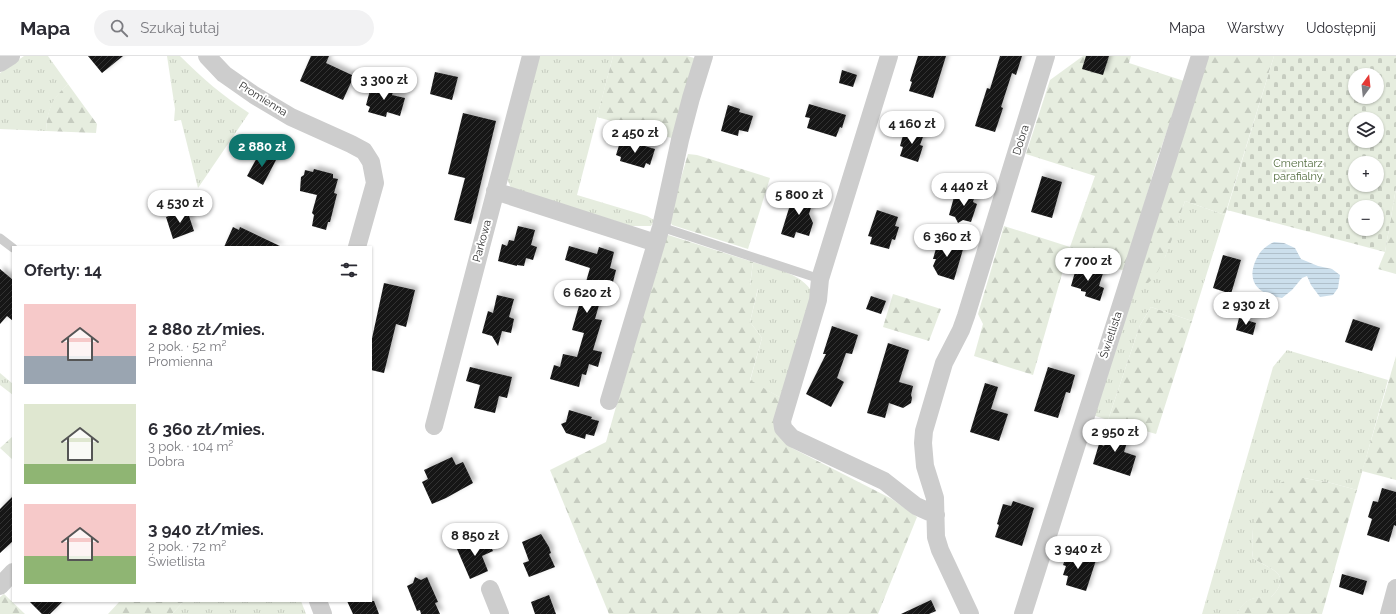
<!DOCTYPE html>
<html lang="pl">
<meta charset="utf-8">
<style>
:root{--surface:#fff;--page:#f2f2f3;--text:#2b2b33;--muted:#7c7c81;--line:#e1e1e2;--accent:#0f766e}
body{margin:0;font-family:Raleway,sans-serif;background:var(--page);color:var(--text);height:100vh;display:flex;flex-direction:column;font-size:15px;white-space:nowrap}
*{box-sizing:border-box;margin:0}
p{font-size:13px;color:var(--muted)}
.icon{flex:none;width:22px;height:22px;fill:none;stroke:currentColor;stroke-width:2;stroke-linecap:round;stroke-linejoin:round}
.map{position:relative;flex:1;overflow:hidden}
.drawer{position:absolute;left:12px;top:190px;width:360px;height:356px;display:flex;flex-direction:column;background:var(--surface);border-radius:0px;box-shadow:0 1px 3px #0004}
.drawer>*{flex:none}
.needle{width:26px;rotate:15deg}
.tools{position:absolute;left:1348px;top:12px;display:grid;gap:8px}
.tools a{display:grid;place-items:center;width:36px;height:36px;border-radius:50%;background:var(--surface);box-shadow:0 1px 3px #0004;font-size:20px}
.price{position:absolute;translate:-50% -34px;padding:0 9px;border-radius:14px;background:#fff;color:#222;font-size:13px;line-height:26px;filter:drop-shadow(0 1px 2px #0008)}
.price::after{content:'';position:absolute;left:50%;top:24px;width:12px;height:9px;margin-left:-6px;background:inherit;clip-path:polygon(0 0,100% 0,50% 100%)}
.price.selected{background:var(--accent);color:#fff}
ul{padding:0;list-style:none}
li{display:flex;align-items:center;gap:12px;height:100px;padding:0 12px}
li span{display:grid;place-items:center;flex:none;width:112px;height:80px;border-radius:0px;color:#555}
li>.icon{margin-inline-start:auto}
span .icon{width:48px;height:48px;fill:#fffc;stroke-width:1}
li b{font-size:17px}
h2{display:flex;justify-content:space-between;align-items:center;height:48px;padding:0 12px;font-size:17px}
header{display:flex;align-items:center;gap:24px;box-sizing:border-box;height:56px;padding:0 20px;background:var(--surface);border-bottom:1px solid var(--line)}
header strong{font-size:19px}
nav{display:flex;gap:22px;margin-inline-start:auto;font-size:14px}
.search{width:280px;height:36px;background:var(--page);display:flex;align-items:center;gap:10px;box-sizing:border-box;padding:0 14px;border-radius:22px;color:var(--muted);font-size:15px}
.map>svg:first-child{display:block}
</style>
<header>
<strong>Mapa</strong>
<div class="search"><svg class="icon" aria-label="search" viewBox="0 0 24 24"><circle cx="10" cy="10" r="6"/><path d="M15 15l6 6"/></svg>Szukaj tutaj</div>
<nav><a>Mapa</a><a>Warstwy</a><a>Udostępnij</a></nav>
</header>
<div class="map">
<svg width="1396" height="558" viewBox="0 0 1396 558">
<defs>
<pattern id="grass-tufts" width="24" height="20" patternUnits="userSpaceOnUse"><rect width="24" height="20" fill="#e6eddf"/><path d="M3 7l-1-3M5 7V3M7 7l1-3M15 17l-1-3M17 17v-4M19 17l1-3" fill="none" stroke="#c6ccc0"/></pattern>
<pattern id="forest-firs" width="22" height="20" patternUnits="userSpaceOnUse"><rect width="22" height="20" fill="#e6eddf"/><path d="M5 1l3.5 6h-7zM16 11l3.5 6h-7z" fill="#c6ccc0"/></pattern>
<pattern id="cemetery-stones" width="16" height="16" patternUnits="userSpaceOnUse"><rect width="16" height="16" fill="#e6eddf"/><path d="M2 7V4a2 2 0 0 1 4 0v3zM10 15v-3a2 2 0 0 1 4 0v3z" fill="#c6ccc0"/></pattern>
<pattern id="water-rules" width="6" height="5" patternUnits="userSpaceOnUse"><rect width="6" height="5" fill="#ccdfec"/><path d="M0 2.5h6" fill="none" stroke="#b0c0cb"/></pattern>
<pattern id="building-hatch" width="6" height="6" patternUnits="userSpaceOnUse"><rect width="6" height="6" fill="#171717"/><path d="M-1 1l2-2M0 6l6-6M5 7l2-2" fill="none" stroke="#303030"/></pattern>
<filter id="shadow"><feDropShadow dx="3.5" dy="-3.5" stdDeviation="2" flood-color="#0004"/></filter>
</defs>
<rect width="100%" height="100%" fill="#fff"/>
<path fill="url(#grass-tufts)" d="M24,0H48L68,28C52,44 48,52 46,75L0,73V17Z
M167,0H180C202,22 223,40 249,57L198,132L181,64L174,65L175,53Z
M539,0H613L577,139L647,160L654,164L651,170H631L511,132L505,118Z
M1185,145L1225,159L1192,265L1151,251L1140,269L1108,364L1092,359L1133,229L1165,201Z
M753,206C773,213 800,216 812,236L783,343L750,325L762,282L750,266L758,233L750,230Z
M1287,294L1388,324L1357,434L1331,427L1304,422L1253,473L1252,494L1253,502C1268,513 1295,517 1271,541C1254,541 1245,542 1237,558H1202L1273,311Z
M0,317L13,328V339L0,329Z
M184,545H301L306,558H172Z"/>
<path fill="url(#forest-firs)" d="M613,0H687L698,3L675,83L597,61Z
M1083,0H1131L1129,7L1184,25L1156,107L1125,215L1068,197L1033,319L974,300L983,268L978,258L1004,170L1070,191L1095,120L1026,98L1050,24Z
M1208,0H1274L1225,159L1185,145C1178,164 1164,216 1148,227C1145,229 1138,229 1133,229Z
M68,28L97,68L96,77L46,75C48,52 51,44 68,28Z
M688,98L697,99L770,122L748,193L672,169L669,163Z
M1396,132V218L1378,213L1385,196Z
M665,178L753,206L750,229L758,232L750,266L762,282L750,324L783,343L792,392L892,443L917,461L878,558H609L550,414L606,386Z
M893,238L941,253L929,285L883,271Z
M1151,251L1192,265L1156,378L1108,364L1140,269Z
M1396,300V424L1362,415Z
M13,380V404L0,392Z
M1304,422L1331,427L1357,434L1322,558H1237C1245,541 1254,541 1271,541C1295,517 1268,513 1253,502L1252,494L1253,473L1258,453L1270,436L1278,428L1289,423Z
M4,538L25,558H0V541Z
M120,545H184L172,558H108Z"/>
<path fill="url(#cemetery-stones)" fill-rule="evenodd" d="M1274,0H1396V132L1385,196L1227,154ZM1355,19H1377V41H1355ZM1355,63H1377V85H1355ZM1355,107H1377V129H1355ZM1355,151H1377V173H1355Z"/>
<path fill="url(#water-rules)" d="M1274,186L1284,187L1295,192L1301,203L1318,210L1332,213L1340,219L1338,232L1333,239L1320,241L1311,229L1307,220L1302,222L1292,234L1282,242C1262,239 1246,229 1255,206C1259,196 1264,191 1274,186Z"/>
<path fill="url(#building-hatch)" filter="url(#shadow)" d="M88,0H123L102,17Z
M311,0H329L326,7L354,20L343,44L300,25Z
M918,0H946L933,42L909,35L912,26L910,25Z
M1000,0H1022L1016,19L1012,17L1001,51L1003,52L995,76L975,70L987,32L990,33Z
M1086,0H1109L1103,19L1082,13Z
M842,14L857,19L853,31L839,27Z
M435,16L458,21L452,44L430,38Z
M372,27L394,33L392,39L405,42L400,60L387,56L386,61L368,56L370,51L366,49Z
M809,48L846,59L842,72L840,71L836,81L807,72L810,62L805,61Z
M728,49L740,53L739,56L753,60L748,76L739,74L738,80L721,75Z
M463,57L496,65L471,168L454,164L465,122L448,118Z
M905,72L924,78L920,89L923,90L918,106L900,100L903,91L900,90Z
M621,83L655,93L650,109L646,107L644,112L620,105L621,101L616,99Z
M260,96L276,104L263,129L247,120Z
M314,113L333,118V122L338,123L334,137L337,138L330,166H328L326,174L312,170L314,159L312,157L317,139L300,135L301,121L304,119L305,114L313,116Z
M1042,120L1062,126L1052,162L1031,156Z
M961,134L975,138L973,146L977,148L971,166L963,164L958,167L955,161L949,159L954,141L958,142Z
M794,136L814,142L809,158L813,167L809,180L796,176L794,182L781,178Z
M187,154L194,175L173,183L166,161Z
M877,154L898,161L895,170L899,171L895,184L892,183L889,193L870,188L872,181L868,180Z
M518,170L535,174L531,189L537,191L533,204L526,202L524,210L517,209V210L498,205L502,188L507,190L509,184L514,185Z
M233,171L239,174L240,171L282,191H224Z
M939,182L964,190L954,224L938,219L933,210L936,203H933Z
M569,190L597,198L599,191L614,196L610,212L616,214L612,230L605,228L595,263L602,264L593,294L602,296L598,311L589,308L586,319L582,318L579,331L550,323L554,309L560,311L563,298L577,301L584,277L572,274L590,212L565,204Z
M1223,199L1241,204L1231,238L1213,232Z
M1077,209L1103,217L1099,230L1104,232L1100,245L1085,240L1086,236L1081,235V233L1071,230Z
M0,213L13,224V265L7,260L0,268Z
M384,227L415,234L406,271L396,268L384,317L371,314V287Z
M497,239L514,243L509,261L514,263L511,277L502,275L498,290L492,280L482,277L488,255L493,257Z
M871,240L886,245L881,258L866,253Z
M1239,262L1256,267L1253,279L1236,274Z
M1353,263L1380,272L1372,295L1345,286Z
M832,270L858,279L852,298L846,297L837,322L844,326L831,351L806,338L826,298H823Z
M888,287L909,294L899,326L913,330L911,339L912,342L911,347L903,352L889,347L885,362L867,357Z
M470,311L512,321L507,342L499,340L495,357L474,352L480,329L466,325Z
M1048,311L1075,319L1070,337L1066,336L1058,362L1034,355Z
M985,327L998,331L991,353L1008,358L999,385L970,376Z
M569,354L592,361L591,363L599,365L594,380L586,378L585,383L566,377L561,368L566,366Z
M1111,371L1130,377L1124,396L1136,400L1130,420L1093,408L1099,388L1104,390Z
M452,401L456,409L463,406L473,427L446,442L432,448L422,426L428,423L424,414Z
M1382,432L1396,436V470L1394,469L1389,486L1367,479L1372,463L1368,461L1373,445L1378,446Z
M13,440V485L0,497V453Z
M1013,445L1034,452L1022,490L995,481L999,469L997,468L1003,448L1011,450Z
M541,478L549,491L551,497L549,498L555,511L529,521L523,507L529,505L522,486Z
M486,481L493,495L482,500L488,515L470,523L457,493Z
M1068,495L1096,504L1086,535L1066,529L1068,520L1063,519L1066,510L1063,509Z
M1342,518L1367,525L1363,539L1339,531Z
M415,521L421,524L427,521L438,546L435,547L440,558H421L420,554L417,555L407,530L413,527Z
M549,539L556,558H535L531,546Z
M931,544L936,555L929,558H901Z
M29,545H63L50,558H42Z
M347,545H374L379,558H353Z"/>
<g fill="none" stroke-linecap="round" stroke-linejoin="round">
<path stroke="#cdcdcd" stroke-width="9" d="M661,171L820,223
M0,182L13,192"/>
<path stroke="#cdcdcd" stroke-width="18" d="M207,0L224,18L254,39L291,61L351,88L364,95L371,106L375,127L357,191
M889,0L820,223L818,244L782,365L783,372L792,382L884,425L916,450L936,459
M0,7L11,0
M495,135L656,187
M609,345L661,171L680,84L691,42L704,0
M434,370L531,0
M0,530L13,516
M490,533L500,558
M318,545L323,558
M970,558L940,494L936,481L935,442L925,410L923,387L924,375L944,307L961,274L966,260L1046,0
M1023,558L1200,0
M1389,558L1396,532"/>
</g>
<g text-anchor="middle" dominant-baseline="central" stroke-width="4" stroke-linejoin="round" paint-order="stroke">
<g font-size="11" fill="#303030" stroke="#fff">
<text transform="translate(263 43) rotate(32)">Promienna</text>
<text transform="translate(1021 84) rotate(-73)">Dobra</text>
<text transform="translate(482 185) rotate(-75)">Parkowa</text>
<text transform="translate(1111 279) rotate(-72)">Świetlista</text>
</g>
<g font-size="11" fill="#526c3e" stroke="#fff">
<text x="1298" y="107">Cmentarz<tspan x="1298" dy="13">parafialny</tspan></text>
</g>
</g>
</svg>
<div class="tools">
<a><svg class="needle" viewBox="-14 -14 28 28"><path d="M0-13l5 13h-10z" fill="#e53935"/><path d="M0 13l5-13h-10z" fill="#7c7c81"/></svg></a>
<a><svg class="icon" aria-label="layers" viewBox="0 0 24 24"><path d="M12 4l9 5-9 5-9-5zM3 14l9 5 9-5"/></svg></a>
<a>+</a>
<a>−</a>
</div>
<b class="price" style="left:384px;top:45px">3 300 zł</b>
<b class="price" style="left:912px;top:89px">4 160 zł</b>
<b class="price" style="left:635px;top:98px">2 450 zł</b>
<b class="price selected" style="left:262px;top:112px">2 880 zł</b>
<b class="price" style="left:964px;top:151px">4 440 zł</b>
<b class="price" style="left:799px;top:160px">5 800 zł</b>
<b class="price" style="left:180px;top:168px">4 530 zł</b>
<b class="price" style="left:947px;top:202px">6 360 zł</b>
<b class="price" style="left:1088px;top:226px">7 700 zł</b>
<b class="price" style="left:587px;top:258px">6 620 zł</b>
<b class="price" style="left:1246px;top:270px">2 930 zł</b>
<b class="price" style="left:1115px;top:397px">2 950 zł</b>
<b class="price" style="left:475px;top:501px">8 850 zł</b>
<b class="price" style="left:1078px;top:514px">3 940 zł</b>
<section class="drawer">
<h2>Oferty: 14<svg class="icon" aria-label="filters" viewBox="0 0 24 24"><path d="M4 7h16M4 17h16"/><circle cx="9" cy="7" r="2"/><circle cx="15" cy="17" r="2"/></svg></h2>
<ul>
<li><span style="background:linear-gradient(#f6c9c9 65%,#9aa5b1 0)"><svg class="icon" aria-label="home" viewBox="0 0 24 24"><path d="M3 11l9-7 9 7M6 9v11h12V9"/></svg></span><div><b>2 880 zł/mies.</b><p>2 pok. · 52 m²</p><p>Promienna</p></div></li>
<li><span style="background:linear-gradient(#dfe7d0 75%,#8fb573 0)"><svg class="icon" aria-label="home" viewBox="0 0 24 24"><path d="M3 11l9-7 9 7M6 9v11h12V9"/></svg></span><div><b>6 360 zł/mies.</b><p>3 pok. · 104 m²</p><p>Dobra</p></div></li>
<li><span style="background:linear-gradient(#f6c9c9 65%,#8fb573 0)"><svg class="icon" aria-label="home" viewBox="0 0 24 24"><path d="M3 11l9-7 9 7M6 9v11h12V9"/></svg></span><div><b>3 940 zł/mies.</b><p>2 pok. · 72 m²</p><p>Świetlista</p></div></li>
</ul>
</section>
</div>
